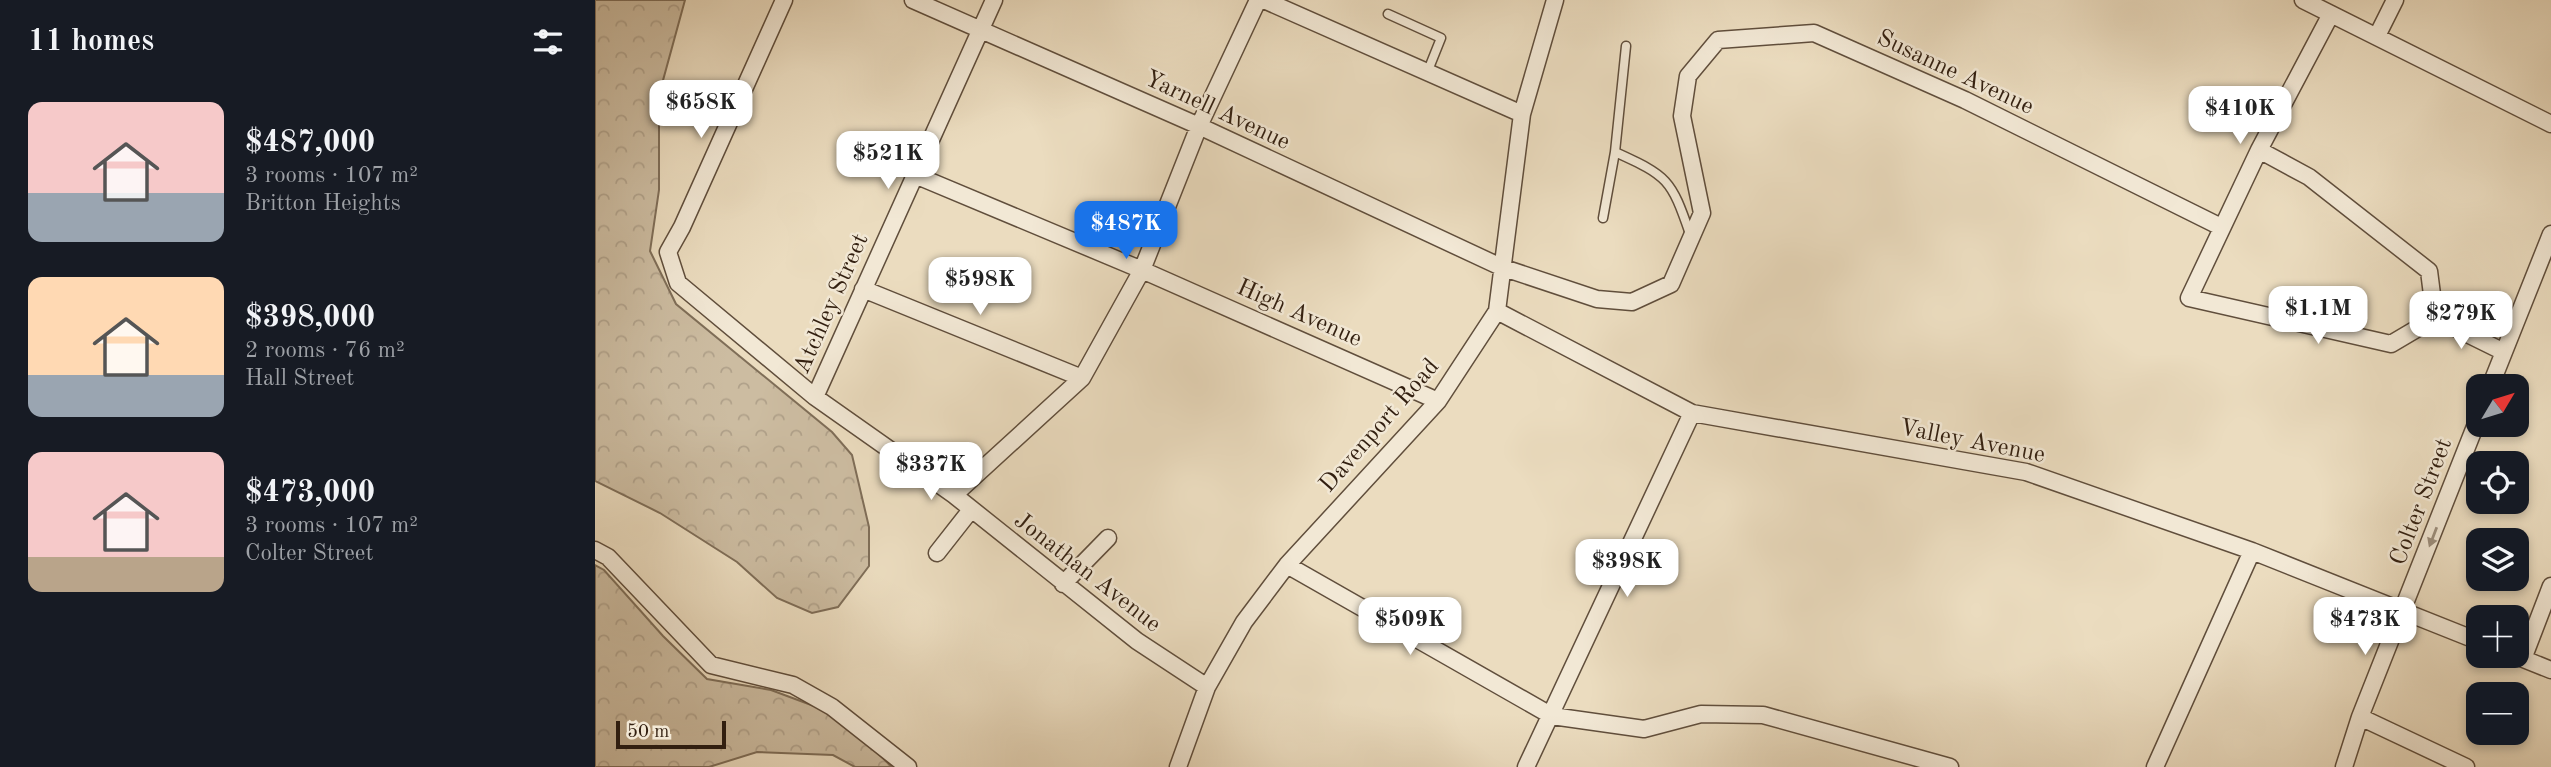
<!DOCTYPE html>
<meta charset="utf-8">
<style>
:root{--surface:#171b24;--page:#20242c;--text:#f1f3f6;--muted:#9ea1a6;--accent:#1a73e8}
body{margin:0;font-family:"Old Standard TT",serif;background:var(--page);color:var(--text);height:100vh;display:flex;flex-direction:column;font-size:26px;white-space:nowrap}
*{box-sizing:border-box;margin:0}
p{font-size:23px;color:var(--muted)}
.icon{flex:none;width:38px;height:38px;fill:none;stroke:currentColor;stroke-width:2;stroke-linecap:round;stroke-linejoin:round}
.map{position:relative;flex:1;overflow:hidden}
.sheet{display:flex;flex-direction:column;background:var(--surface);width:595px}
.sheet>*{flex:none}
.needle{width:46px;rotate:52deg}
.controls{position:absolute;left:1871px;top:374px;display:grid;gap:14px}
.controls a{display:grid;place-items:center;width:63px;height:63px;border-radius:14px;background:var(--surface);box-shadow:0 4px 10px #0003;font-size:35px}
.scale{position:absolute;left:21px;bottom:18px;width:110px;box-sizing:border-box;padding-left:7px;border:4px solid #321f10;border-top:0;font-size:19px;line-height:24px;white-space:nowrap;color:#321f10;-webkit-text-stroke:5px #f2e8d5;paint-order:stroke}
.price{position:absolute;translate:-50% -60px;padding:0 16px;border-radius:14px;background:#fff;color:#222;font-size:23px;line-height:46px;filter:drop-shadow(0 2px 4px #0008)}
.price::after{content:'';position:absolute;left:50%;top:42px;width:21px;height:16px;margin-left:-10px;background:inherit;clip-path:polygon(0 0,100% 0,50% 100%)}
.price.on{background:var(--accent);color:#fff}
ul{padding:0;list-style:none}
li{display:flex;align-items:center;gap:21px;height:175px;padding:0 28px}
li span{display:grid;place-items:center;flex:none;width:196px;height:140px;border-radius:14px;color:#555}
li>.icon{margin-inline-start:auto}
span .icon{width:84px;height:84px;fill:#fffc;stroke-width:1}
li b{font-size:30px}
h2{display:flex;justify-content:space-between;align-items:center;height:84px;padding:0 28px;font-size:30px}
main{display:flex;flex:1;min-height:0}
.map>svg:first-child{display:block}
</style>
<main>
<section class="sheet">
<h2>11 homes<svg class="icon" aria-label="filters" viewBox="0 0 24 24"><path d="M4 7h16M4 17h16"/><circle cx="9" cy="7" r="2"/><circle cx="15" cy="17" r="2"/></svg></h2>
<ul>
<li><span style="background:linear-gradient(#f6c9c9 65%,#9aa5b1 0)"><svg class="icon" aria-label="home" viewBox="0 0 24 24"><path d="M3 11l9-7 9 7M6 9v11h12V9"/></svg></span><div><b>$487,000</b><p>3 rooms · 107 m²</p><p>Britton Heights</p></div></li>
<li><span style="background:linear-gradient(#ffd9b3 70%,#9aa5b1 0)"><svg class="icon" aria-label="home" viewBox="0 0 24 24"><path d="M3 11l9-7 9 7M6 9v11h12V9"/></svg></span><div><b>$398,000</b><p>2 rooms · 76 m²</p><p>Hall Street</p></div></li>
<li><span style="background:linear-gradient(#f6c9c9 75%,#b9a48a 0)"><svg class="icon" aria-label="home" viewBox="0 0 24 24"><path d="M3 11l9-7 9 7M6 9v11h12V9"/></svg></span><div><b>$473,000</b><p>3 rooms · 107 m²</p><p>Colter Street</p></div></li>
</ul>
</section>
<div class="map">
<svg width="1956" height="767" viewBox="0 0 1956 767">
<defs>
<pattern id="forest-crowns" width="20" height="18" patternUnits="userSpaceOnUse" patternTransform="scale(1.75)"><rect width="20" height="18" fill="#ccbca1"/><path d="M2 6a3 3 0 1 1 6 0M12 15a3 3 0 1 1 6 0" fill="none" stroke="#b0a18a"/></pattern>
</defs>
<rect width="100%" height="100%" fill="#ebdcbf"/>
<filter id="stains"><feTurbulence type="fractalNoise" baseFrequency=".00286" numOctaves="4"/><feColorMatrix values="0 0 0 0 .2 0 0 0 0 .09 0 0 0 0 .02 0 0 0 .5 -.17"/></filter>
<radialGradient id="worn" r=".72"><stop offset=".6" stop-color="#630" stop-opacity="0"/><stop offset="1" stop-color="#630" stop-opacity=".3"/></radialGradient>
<path fill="url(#forest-crowns)" stroke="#7f6e58" stroke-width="2" d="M0,0H90L64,95V190L55,251L81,304L237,432L257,455L274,527V566L243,607L217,613L182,598L142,562L65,513L0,481Z
M0,565L9,570L68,636L112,679L176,690L227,709L269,740L297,767H260L238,755L162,752L114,767H0Z"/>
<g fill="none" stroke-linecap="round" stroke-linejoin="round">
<defs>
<path id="service" d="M793,14L846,38L832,73
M1020,152L1031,46
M1008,218L1020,152C1073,176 1076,179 1095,234"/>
<path id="minor" d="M189,0L87,227L73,252L83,283L220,397L359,495L542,641L612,687
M318,0L604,126L906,267L1002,299L1037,302L1076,284L1107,213L1087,116L1093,76L1123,40L1219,33L1370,100L1626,227
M669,0L927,114
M1708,0L1956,124
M1736,14L1664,150L1594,298L1796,344L1840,318
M1782,36L1800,0
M1664,150L1714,177L1834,271L1840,318
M320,175L547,270L843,401
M268,289L487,378
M902,311L1097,413L1431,472L1657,551L1883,641
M1840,318L1909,352
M1895,387L1956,234
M220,397L399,0
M359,495L487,378L547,270L604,126L663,0
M0,550L13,557L116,665L198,685L237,707L313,767
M342,553L375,511
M692,565L957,716L1049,729L1106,714L1168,715L1355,767
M468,584L513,538
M1921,656L1956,670
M1928,659L1956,586
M1765,717L1871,767
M583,767L612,687L649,622L692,565L843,401L902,311L927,114L960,0
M931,767L1097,413
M1560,767L1657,551
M1749,767L1765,717L1883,419"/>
</defs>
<use href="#service" stroke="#604e3c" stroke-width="11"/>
<use href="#minor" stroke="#604e3c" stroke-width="19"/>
<use href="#service" stroke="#f2e8d5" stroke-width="8"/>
<use href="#minor" stroke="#f2e8d5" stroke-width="16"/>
</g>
<defs><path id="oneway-solid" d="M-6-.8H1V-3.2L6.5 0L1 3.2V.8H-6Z" transform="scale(1.75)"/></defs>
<use fill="#9c8e7c" href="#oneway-solid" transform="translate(1838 537) rotate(111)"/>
<g text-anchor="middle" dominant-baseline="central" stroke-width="5" stroke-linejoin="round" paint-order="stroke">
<g font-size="24" fill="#321f10" stroke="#f2e8d5">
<text transform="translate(1360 73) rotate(25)">Susanne Avenue</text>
<text transform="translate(622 111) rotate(25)">Yarnell Avenue</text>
<text transform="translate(237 304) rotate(-66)">Atchley Street</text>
<text transform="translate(704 314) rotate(24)">High Avenue</text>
<text transform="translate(785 426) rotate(-49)">Davenport Road</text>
<text transform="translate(1377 442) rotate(11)">Valley Avenue</text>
<text transform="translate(1827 502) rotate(-69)">Colter Street</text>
<text transform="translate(492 573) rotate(38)">Jonathan Avenue</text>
</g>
</g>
<rect width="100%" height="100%" filter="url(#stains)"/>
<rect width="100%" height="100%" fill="url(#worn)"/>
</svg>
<div class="controls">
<a><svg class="needle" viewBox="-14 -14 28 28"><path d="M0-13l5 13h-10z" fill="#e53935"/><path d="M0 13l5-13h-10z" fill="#9ea1a6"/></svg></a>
<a><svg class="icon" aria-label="locate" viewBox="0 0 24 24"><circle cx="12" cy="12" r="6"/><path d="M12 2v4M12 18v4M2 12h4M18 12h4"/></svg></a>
<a><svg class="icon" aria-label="layers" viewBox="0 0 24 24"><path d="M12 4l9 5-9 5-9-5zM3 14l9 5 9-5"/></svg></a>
<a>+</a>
<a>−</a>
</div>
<div class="scale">50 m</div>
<b class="price" style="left:106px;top:140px">$658K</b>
<b class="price" style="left:1645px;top:146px">$410K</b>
<b class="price" style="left:293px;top:191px">$521K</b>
<b class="price on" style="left:531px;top:261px">$487K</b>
<b class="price" style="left:385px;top:317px">$598K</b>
<b class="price" style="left:1723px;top:346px">$1.1M</b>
<b class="price" style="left:1866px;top:351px">$279K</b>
<b class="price" style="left:336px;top:502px">$337K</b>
<b class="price" style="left:1032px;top:599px">$398K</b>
<b class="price" style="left:815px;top:657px">$509K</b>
<b class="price" style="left:1770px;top:657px">$473K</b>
</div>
</main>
